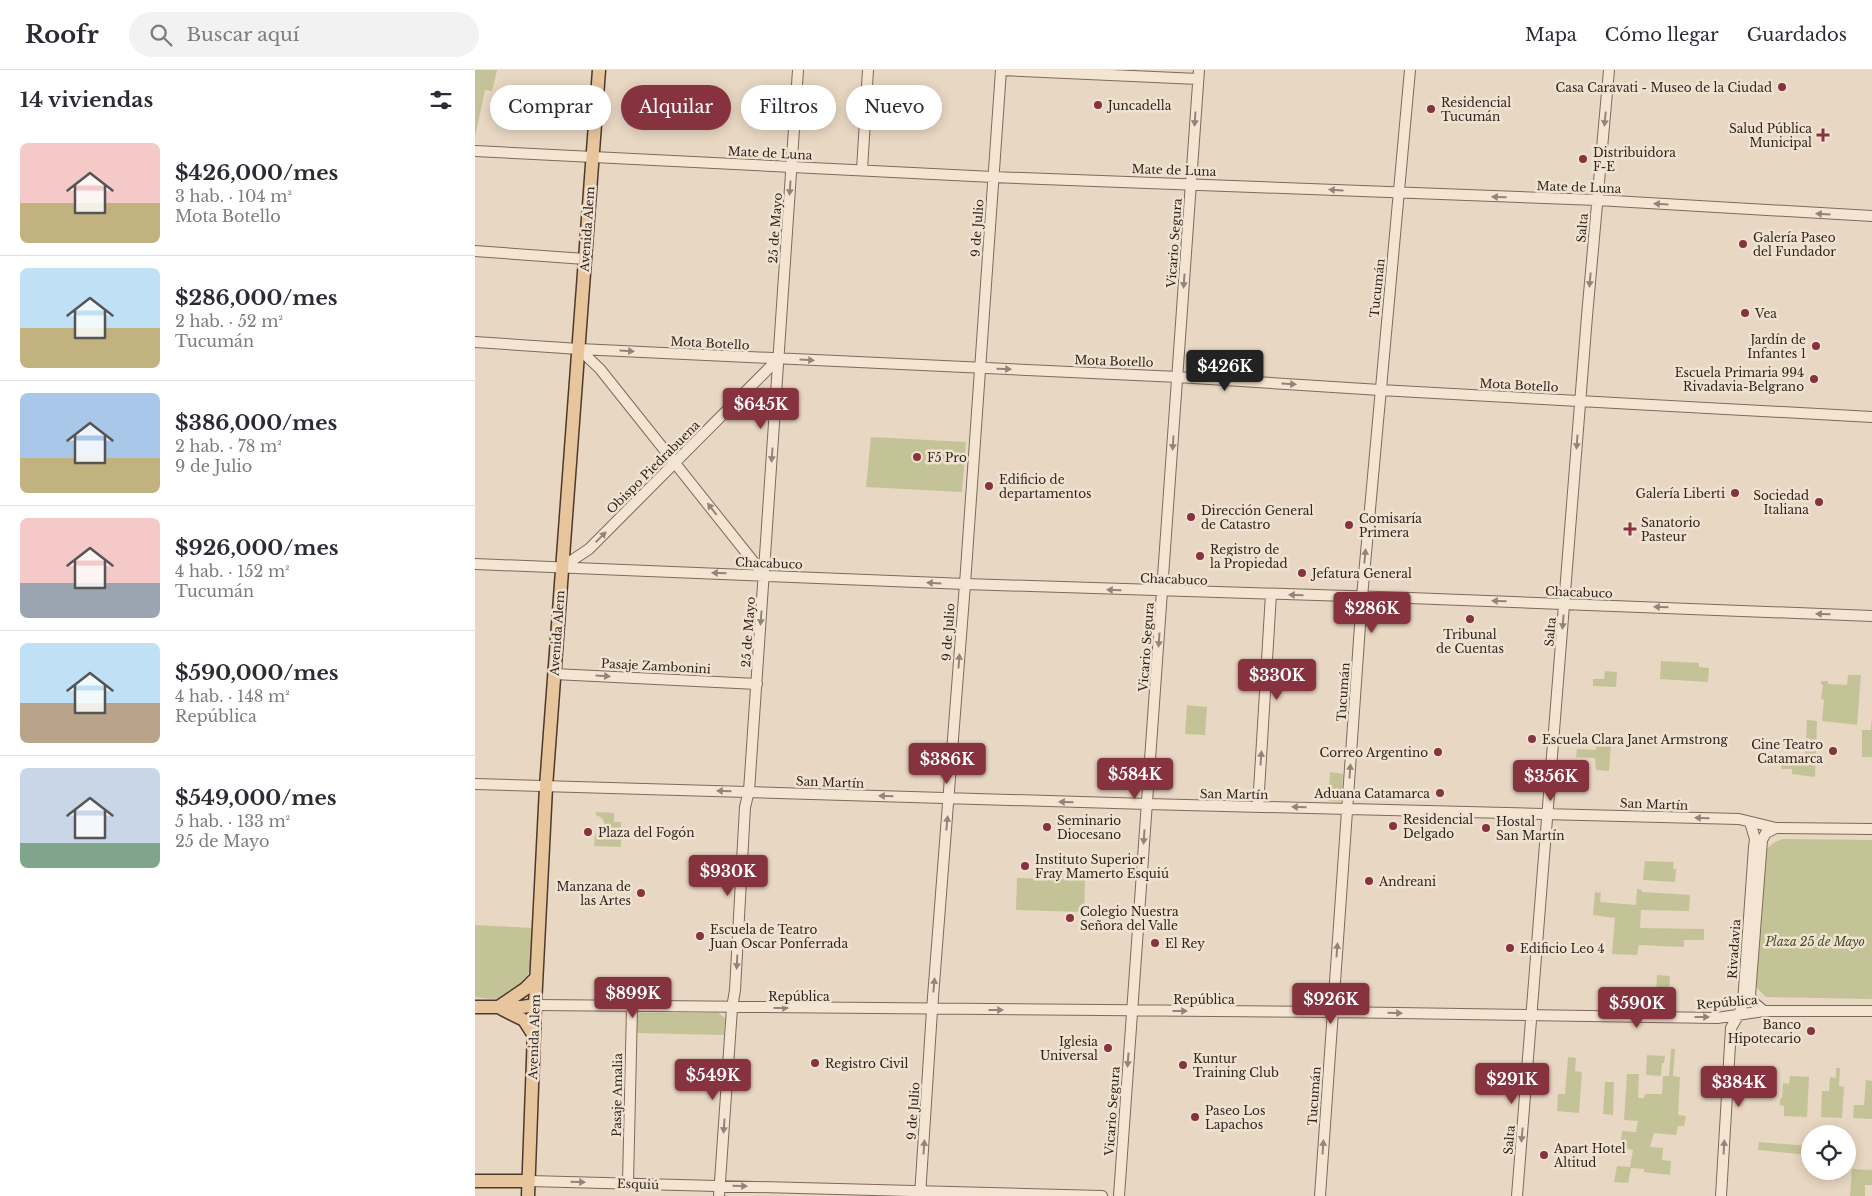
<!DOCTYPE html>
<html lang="es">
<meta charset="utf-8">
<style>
:root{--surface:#fff;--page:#f2f2f3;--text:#2b2b33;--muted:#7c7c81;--line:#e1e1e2;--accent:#87323f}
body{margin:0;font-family:"Libre Baskerville",serif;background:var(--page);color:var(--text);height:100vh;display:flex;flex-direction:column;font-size:19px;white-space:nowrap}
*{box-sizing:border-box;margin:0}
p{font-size:16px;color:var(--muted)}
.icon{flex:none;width:28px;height:28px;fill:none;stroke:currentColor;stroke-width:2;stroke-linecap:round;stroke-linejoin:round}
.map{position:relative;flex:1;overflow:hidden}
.panel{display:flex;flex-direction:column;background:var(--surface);width:475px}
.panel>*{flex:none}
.hud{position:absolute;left:15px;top:15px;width:475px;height:45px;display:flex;gap:10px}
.tools{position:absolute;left:1326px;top:1055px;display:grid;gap:10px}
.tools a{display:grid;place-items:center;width:55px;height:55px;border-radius:50%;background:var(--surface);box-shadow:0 2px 12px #0003;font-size:25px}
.price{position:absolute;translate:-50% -42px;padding:0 11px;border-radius:5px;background:var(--accent);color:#fff;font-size:16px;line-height:32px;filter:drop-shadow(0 1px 2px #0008)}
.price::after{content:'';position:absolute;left:50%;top:30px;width:15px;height:11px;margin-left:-8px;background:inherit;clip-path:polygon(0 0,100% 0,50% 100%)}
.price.selected{background:#222;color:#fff}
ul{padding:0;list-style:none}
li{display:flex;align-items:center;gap:15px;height:125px;padding:0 20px}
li+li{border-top:1px solid var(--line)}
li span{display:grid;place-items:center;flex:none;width:140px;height:100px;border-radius:8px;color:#555}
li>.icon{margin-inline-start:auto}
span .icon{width:60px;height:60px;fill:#fffc;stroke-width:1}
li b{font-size:21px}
h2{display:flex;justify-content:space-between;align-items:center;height:60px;padding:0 20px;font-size:21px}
.chip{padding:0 18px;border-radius:22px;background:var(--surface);box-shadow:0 2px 12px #0003;font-size:18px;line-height:45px}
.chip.selected{background:var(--accent);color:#fff}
header{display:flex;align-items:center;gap:30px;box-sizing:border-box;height:70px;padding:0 25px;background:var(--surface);border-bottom:1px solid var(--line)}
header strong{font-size:24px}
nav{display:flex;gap:28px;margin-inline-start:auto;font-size:18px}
.search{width:350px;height:45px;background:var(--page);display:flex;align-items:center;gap:12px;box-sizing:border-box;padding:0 18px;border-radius:28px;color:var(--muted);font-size:19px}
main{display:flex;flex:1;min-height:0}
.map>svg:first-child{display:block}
</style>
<header>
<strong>Roofr</strong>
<div class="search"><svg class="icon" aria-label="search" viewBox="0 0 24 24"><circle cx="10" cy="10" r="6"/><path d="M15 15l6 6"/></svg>Buscar aquí</div>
<nav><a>Mapa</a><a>Cómo llegar</a><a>Guardados</a></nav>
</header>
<main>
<section class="panel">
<h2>14 viviendas<svg class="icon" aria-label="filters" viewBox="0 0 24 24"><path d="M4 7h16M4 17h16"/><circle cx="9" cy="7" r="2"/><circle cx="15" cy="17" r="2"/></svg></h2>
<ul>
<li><span style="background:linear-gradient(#f6c9c9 60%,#c2b280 0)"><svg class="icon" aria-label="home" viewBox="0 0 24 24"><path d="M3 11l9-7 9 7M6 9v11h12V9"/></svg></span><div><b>$426,000/mes</b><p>3 hab. · 104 m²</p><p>Mota Botello</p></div></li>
<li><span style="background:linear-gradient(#bfe0f5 60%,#c2b280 0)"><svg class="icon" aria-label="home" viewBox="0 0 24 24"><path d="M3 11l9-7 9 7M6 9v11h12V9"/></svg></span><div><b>$286,000/mes</b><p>2 hab. · 52 m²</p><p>Tucumán</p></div></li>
<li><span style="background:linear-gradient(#a9c7e8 65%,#c2b280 0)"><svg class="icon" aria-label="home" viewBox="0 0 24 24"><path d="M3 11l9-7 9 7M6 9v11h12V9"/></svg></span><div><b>$386,000/mes</b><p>2 hab. · 78 m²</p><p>9 de Julio</p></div></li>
<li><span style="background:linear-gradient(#f6c9c9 65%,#9aa5b1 0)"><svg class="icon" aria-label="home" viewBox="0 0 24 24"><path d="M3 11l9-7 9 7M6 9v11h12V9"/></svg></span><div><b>$926,000/mes</b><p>4 hab. · 152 m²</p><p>Tucumán</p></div></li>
<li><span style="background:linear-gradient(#bfe0f5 60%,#b9a48a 0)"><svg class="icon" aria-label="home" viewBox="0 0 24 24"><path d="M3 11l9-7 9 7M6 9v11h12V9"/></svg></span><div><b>$590,000/mes</b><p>4 hab. · 148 m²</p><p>República</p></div></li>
<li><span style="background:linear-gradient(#c9d6e8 75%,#7fa58c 0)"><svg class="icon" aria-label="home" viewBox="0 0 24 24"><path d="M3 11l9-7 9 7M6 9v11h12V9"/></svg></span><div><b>$549,000/mes</b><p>5 hab. · 133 m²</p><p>25 de Mayo</p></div></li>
</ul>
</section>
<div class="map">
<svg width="1397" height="1126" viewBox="0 0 1397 1126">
<rect width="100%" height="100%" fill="#e8d7c2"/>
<path fill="#c4c397" d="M0,0H22L17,21L10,20L0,67Z
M396,367L491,372L487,422L391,417Z
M1186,591L1224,593V597L1234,598L1233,612L1185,609Z
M1130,601L1142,602L1141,617L1118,616V609H1129Z
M1373,605H1386L1382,655L1347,651L1349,630L1346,629L1348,615L1346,614V611H1353V614L1372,615Z
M712,635L732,637L730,665L710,664Z
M1397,646V687H1387V660H1396Z
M1332,650L1342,651L1340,707L1317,704V699H1306L1307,687L1330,688Z
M1121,673H1136L1134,701L1121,700L1120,688L1101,687L1102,679L1121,680Z
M855,702L868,704L866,732L853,731Z
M121,742L139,743V752H146V777L119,776L120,765L126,763L130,754L127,748L121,745Z
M1308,769L1397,770V929L1291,927L1280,916L1291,779L1300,772Z
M1170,791L1199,792L1198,799H1201L1200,812L1168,810Z
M542,808L610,810L609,842L541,840Z
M1162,819L1167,820V822L1215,825L1214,841L1166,840L1165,858L1229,859V870H1209V877L1164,875L1162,885L1137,884L1140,848L1118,845L1120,822L1126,823L1125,832L1161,835Z
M0,855L58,858C56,886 61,917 28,928C20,930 8,928 0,927Z
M1182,905L1195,906L1194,926H1181Z
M166,943H243L250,948L249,965L161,963L162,946Z
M1196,979H1200L1198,1006L1205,1007L1203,1045L1211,1046L1209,1056H1203L1201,1065L1179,1063L1175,1077L1188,1078L1187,1090L1196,1091L1195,1105L1169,1102V1099L1156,1098L1153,1113L1139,1112L1142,1096L1155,1097L1158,1080L1145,1077L1147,1061L1161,1062L1163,1051L1149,1050L1152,1004H1164L1163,1028H1169L1170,1024H1187L1188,1006H1194Z
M1172,985L1190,986L1189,993H1187L1186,1006L1171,1005Z
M1093,987L1101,988L1100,1001L1107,1002L1104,1043L1082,1041L1083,1024H1090Z
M1361,998H1365L1364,1016L1369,1017L1367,1048L1346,1047L1347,1021H1354L1355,1007L1361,1008Z
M1315,1006L1334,1007L1332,1047L1309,1046V1036L1305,1035V1028H1307L1308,1013L1314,1014Z
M1391,1010L1397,1011V1049L1378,1048L1379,1035H1389Z
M1130,1012H1139L1138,1045L1128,1044Z
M1284,1072L1335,1076V1085L1283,1080Z
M1377,1099L1397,1100V1115H1390V1126H1375Z"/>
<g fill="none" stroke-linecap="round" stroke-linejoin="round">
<defs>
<path id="minor" d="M526,0L723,9
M0,81L518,107L1122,130L1397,146
M387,100L393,0
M0,181L110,189
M0,272L104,279L703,307L905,320L1397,347
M104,279L125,299L289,505
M0,494L490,514L935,528L1397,546
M87,497L114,479L303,289
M79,604L282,614
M0,714L672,734L1264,749L1301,758L1397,759
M783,737L796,524
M60,935L857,942L1242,948L1289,941H1397
M1289,941L1278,932L1275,925L1287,770L1291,763L1301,758
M54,1111L627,1126
M153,1113L157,937
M244,1126L257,938L260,920L270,737L274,721L323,0
M445,1126L457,940L490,514L526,0
M644,1126L724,0
M845,1126L887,527L935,0
M1042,1126L1112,246L1134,0
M1246,1126L1256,958L1264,944L1268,933L1279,777L1280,769L1275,752"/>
<path id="major" d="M25,936L50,919L61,908
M0,937H47L60,935
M27,939L49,950L58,964
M0,1111H54
M53,1126L60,935L71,717L124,0"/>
</defs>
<use href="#minor" stroke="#7f695b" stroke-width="12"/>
<use href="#major" stroke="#4d392f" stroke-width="15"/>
<use href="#minor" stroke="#f4e5d3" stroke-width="10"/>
<use href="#major" stroke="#e7c59d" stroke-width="12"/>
</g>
<defs><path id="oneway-solid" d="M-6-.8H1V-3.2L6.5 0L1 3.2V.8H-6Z" transform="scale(1.25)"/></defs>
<g fill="#928478">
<use href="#oneway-solid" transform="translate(720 49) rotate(94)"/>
<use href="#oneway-solid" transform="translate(1130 49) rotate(96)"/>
<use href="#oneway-solid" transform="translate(315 118) rotate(94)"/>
<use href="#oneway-solid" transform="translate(861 120) rotate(-177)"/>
<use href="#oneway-solid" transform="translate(1024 127) rotate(-178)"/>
<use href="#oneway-solid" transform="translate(1186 134) rotate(-176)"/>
<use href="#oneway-solid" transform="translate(1348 144) rotate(-177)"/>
<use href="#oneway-solid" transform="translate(1115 210) rotate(95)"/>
<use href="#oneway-solid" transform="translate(709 211) rotate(94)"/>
<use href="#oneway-solid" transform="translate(152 281) rotate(3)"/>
<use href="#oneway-solid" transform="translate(332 290) rotate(3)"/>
<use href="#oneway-solid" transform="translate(529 299) rotate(2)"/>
<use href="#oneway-solid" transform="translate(814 314) rotate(4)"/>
<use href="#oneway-solid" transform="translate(1102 372) rotate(94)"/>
<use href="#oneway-solid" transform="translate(698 373) rotate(94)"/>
<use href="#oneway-solid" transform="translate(297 385) rotate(94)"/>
<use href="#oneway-solid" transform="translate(237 439) rotate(-128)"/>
<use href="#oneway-solid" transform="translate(126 467) rotate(-45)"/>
<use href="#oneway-solid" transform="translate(890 486) rotate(-85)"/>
<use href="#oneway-solid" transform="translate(244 503) rotate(-178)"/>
<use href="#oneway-solid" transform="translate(459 513) rotate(-177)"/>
<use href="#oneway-solid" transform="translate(639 520) rotate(-178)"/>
<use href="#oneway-solid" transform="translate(821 525) rotate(-179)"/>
<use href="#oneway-solid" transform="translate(1024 531) rotate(-178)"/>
<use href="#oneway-solid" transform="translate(1186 537) rotate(-178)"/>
<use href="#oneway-solid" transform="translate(1348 544) rotate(-178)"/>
<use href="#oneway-solid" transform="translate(286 548) rotate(94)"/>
<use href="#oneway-solid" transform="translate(1088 552) rotate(95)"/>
<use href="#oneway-solid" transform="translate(684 570) rotate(94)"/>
<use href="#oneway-solid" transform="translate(484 591) rotate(-86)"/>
<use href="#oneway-solid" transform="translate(128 606) rotate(3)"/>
<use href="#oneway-solid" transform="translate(786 688) rotate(-86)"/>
<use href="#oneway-solid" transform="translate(875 701) rotate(-86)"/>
<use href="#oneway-solid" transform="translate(249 721) rotate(-179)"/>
<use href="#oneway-solid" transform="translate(411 726) rotate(-178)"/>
<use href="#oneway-solid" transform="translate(591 732) rotate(-178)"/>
<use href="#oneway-solid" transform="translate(824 737) rotate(-179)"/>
<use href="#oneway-solid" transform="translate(1227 748) rotate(-178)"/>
<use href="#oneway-solid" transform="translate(472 753) rotate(-85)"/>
<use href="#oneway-solid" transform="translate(669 767) rotate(94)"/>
<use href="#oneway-solid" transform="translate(862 880) rotate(-86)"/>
<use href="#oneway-solid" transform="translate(262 892) rotate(93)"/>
<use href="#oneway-solid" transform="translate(459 915) rotate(-85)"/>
<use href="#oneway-solid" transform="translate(306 938)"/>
<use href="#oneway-solid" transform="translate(521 940)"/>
<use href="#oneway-solid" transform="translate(705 941)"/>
<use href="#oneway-solid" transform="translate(920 943) rotate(1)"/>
<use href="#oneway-solid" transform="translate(1227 947)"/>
<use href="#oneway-solid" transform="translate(653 990) rotate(94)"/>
<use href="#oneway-solid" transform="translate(249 1056) rotate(94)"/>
<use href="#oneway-solid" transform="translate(1047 1065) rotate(95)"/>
<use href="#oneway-solid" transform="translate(449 1077) rotate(-86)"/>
<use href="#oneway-solid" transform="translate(848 1077) rotate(-86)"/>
<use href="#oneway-solid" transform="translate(1249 1077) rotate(-87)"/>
<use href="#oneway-solid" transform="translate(103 1112) rotate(2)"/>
<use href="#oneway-solid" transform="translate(265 1116) rotate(1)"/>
</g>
<g fill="#87323f" stroke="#f0e2d0" stroke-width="2">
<circle cx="1307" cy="17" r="5"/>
<circle cx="623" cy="35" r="5"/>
<circle cx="956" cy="39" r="5"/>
<path d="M1345.5 57.5h5v5h5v5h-5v5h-5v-5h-5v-5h5z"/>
<circle cx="1108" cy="89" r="5"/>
<circle cx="1268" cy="174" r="5"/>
<circle cx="1270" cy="243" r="5"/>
<circle cx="1341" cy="276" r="5"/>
<circle cx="1339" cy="309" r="5"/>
<circle cx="442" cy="387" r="5"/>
<circle cx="514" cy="416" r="5"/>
<circle cx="1260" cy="423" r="5"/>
<circle cx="1344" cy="432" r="5"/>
<circle cx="716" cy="447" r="5"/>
<circle cx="874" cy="455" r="5"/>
<path d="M1152.5 451.5h5v5h5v5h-5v5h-5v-5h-5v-5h5z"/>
<circle cx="725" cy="486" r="5"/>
<circle cx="827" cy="503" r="5"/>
<circle cx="995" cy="549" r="5"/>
<circle cx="1057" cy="669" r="5"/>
<circle cx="1358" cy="681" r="5"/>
<circle cx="963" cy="682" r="5"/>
<circle cx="965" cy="723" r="5"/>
<circle cx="918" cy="756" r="5"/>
<circle cx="572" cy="757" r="5"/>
<circle cx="1011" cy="758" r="5"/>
<circle cx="113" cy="762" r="5"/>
<circle cx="550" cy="796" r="5"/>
<circle cx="894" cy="811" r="5"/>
<circle cx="166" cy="823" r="5"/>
<circle cx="595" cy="848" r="5"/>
<circle cx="225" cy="866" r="5"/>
<circle cx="680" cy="873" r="5"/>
<circle cx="1035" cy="878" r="5"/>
<circle cx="1336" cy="961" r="5"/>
<circle cx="633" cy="978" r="5"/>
<circle cx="340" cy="993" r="5"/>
<circle cx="708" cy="995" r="5"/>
<circle cx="720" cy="1047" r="5"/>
<circle cx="1069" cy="1085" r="5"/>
</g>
<g text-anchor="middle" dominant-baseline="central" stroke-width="5" stroke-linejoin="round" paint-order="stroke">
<g font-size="12" fill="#31241e" stroke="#f0e2d0" text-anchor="start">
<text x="1297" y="17" text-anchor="end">Casa Caravati - Museo de la Ciudad</text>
<text x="966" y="32">Residencial<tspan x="966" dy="14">Tucumán</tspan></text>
<text x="633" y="35">Juncadella</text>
<text x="1337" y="58" text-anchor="end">Salud Pública<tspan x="1337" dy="14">Municipal</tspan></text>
<text x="1118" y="82">Distribuidora<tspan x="1118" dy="14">F-E</tspan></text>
<text x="1278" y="167">Galería Paseo<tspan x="1278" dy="14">del Fundador</tspan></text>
<text x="1280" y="243">Vea</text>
<text x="1331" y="269" text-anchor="end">Jardín de<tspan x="1331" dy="14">Infantes 1</tspan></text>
<text x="1329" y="302" text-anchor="end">Escuela Primaria 994<tspan x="1329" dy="14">Rivadavia-Belgrano</tspan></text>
<text x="452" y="387">F5 Pro</text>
<text x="524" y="409">Edificio de<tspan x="524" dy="14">departamentos</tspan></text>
<text x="1250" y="423" text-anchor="end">Galería Liberti</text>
<text x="1334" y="425" text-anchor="end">Sociedad<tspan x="1334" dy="14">Italiana</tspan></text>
<text x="726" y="440">Dirección General<tspan x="726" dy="14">de Catastro</tspan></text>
<text x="884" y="448">Comisaría<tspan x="884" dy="14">Primera</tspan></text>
<text x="1166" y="452">Sanatorio<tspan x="1166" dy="14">Pasteur</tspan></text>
<text x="735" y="479">Registro de<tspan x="735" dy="14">la Propiedad</tspan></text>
<text x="837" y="503">Jefatura General</text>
<text x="995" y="564" text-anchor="middle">Tribunal<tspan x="995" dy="14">de Cuentas</tspan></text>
<text x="1067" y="669">Escuela Clara Janet Armstrong</text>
<text x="1348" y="674" text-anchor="end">Cine Teatro<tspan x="1348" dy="14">Catamarca</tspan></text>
<text x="953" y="682" text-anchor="end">Correo Argentino</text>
<text x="955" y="723" text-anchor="end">Aduana Catamarca</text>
<text x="928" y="749">Residencial<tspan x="928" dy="14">Delgado</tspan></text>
<text x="582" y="750">Seminario<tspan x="582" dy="14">Diocesano</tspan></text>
<text x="1021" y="751">Hostal<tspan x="1021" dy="14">San Martín</tspan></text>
<text x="123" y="762">Plaza del Fogón</text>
<text x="560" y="789">Instituto Superior<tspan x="560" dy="14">Fray Mamerto Esquiú</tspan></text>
<text x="904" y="811">Andreani</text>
<text x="156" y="816" text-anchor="end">Manzana de<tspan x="156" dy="14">las Artes</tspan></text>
<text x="605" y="841">Colegio Nuestra<tspan x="605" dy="14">Señora del Valle</tspan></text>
<text x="235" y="859">Escuela de Teatro<tspan x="235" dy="14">Juan Oscar Ponferrada</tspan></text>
<text x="690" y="873">El Rey</text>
<text x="1045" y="878">Edificio Leo 4</text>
<text x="1326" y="954" text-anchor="end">Banco<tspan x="1326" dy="14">Hipotecario</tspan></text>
<text x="623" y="971" text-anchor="end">Iglesia<tspan x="623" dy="14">Universal</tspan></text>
<text x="718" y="988">Kuntur<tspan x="718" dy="14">Training Club</tspan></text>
<text x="350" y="993">Registro Civil</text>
<text x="730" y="1040">Paseo Los<tspan x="730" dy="14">Lapachos</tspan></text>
<text x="1079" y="1078">Apart Hotel<tspan x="1079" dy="14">Altitud</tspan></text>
</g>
<g font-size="12" fill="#31241e" stroke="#f0e2d0">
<text transform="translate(295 83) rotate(3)">Mate de Luna</text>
<text transform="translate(699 100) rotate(2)">Mate de Luna</text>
<text transform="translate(1104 117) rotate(2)">Mate de Luna</text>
<text transform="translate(300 158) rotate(-86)">25 de Mayo</text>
<text transform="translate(502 158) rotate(-86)">9 de Julio</text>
<text transform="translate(1107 158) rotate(-85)">Salta</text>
<text transform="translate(112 159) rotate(-86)">Avenida Alem</text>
<text transform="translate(699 173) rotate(-86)">Vicario Segura</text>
<text transform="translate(902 218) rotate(-84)">Tucumán</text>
<text transform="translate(235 273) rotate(3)">Mota Botello</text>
<text transform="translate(639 291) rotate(2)">Mota Botello</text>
<text transform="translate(1044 315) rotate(3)">Mota Botello</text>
<text transform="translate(178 397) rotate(-45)">Obispo Piedrabuena</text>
<text transform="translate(294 493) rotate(2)">Chacabuco</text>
<text transform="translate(699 509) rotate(2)">Chacabuco</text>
<text transform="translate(1104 522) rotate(2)">Chacabuco</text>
<text transform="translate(273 562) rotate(-86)">25 de Mayo</text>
<text transform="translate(473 562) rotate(-86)">9 de Julio</text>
<text transform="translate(1075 562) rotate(-85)">Salta</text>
<text transform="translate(82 563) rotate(-86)">Avenida Alem</text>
<text transform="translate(671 577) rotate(-86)">Vicario Segura</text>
<text transform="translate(181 596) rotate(3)">Pasaje Zambonini</text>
<text transform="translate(868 622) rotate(-86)">Tucumán</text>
<text transform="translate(355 712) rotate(2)">San Martín</text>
<text transform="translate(759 724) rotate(1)">San Martín</text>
<text transform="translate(1179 734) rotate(2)">San Martín</text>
<text transform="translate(1259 879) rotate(-86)">Rivadavia</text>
<text x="324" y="926">República</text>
<text x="729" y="929">República</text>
<text transform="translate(1252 932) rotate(-5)">República</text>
<text transform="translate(59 967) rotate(-88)">Avenida Alem</text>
<text transform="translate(142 1025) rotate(-89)">Pasaje Amalia</text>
<text transform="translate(839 1026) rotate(-86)">Tucumán</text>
<text transform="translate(438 1041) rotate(-86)">9 de Julio</text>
<text transform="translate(637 1041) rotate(-86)">Vicario Segura</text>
<text transform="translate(1034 1070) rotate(-85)">Salta</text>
<text transform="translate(163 1114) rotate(2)">Esquiú</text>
</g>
<g font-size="12" font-style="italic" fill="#474b27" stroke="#f0e2d0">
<text x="1340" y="871">Plaza 25 de Mayo</text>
</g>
</g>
</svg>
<div class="tools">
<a><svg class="icon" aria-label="locate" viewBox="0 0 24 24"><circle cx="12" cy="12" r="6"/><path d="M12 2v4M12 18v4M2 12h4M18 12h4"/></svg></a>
</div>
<b class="price selected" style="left:750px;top:322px">$426K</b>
<b class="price" style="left:286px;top:360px">$645K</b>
<b class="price" style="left:897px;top:564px">$286K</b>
<b class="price" style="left:802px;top:631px">$330K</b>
<b class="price" style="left:472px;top:715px">$386K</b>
<b class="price" style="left:660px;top:730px">$584K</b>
<b class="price" style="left:1076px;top:732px">$356K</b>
<b class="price" style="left:253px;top:827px">$930K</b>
<b class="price" style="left:158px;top:949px">$899K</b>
<b class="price" style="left:856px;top:955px">$926K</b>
<b class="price" style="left:1162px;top:959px">$590K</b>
<b class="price" style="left:238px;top:1031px">$549K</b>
<b class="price" style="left:1037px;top:1035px">$291K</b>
<b class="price" style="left:1264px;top:1038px">$384K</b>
<div class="hud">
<a class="chip">Comprar</a>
<a class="chip selected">Alquilar</a>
<a class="chip">Filtros</a>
<a class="chip">Nuevo</a>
</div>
</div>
</main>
